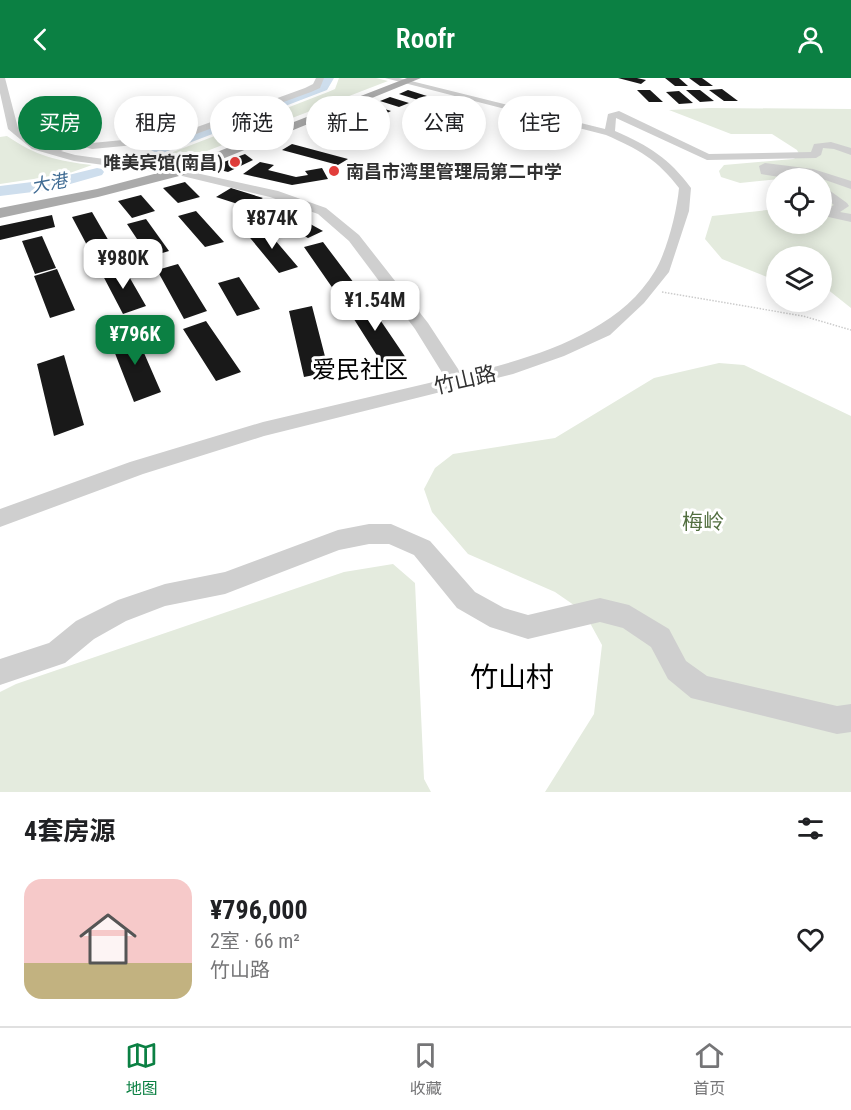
<!DOCTYPE html>
<html lang="zh">
<meta charset="utf-8">
<style>
:root{--surface:#fff;--page:#f2f2f2;--text:#202124;--muted:#757577;--line:#e0e0e0;--accent:#0b8043}
body{margin:0;font-family:"Roboto Condensed","Noto Sans SC",sans-serif;background:var(--page);color:var(--text);height:100vh;display:flex;flex-direction:column;font-size:22px;white-space:nowrap}
*{box-sizing:border-box;margin:0}
p{font-size:20px;color:var(--muted)}
.icon{flex:none;width:33px;height:33px;fill:none;stroke:currentColor;stroke-width:2;stroke-linecap:round;stroke-linejoin:round}
.map{position:relative;height:714px;overflow:hidden}
.details{display:flex;flex-direction:column;background:var(--surface);flex:1}
.details>*{flex:none}
.hud{position:absolute;left:18px;top:18px;width:816px;height:54px;display:flex;gap:12px}
.fabs{position:absolute;left:766px;top:90px;display:grid;gap:12px}
.fabs a{display:grid;place-items:center;width:66px;height:66px;border-radius:50%;background:var(--surface);box-shadow:0 3px 15px #0003;font-size:30px}
.price{position:absolute;translate:-50% -51px;padding:0 14px;border-radius:12px;background:#fff;color:#222;font-size:20px;line-height:39px;filter:drop-shadow(0 2px 3px #0008)}
.price::after{content:'';position:absolute;left:50%;top:36px;width:18px;height:14px;margin-left:-9px;background:inherit;clip-path:polygon(0 0,100% 0,50% 100%)}
.price.on{background:var(--accent);color:#fff}
ul{padding:0;list-style:none}
li{display:flex;align-items:center;gap:18px;height:150px;padding:0 24px}
li span{display:grid;place-items:center;flex:none;width:168px;height:120px;border-radius:18px;color:#555}
li>.icon{margin-inline-start:auto}
span .icon{width:72px;height:72px;fill:#fffc;stroke-width:1}
li b{font-size:26px}
h2{display:flex;justify-content:space-between;align-items:center;height:72px;padding:0 24px;font-size:26px}
.chip{padding:0 21px;border-radius:27px;background:var(--surface);box-shadow:0 3px 15px #0003;font-size:21px;line-height:54px}
.chip.on{background:var(--accent);color:#fff}
header{display:flex;justify-content:space-between;align-items:center;height:78px;padding:0 24px;background:var(--accent);color:#fff;font-size:27px;font-weight:600}
.dock{display:flex;justify-content:space-around;align-items:center;height:84px;border-top:2px solid var(--line);background:var(--surface);font-size:16px;color:var(--muted)}
.dock a{display:grid;justify-items:center;gap:3px}
.dock .on{color:var(--accent)}
.map>svg:first-child{display:block}
</style>
<header><svg class="icon" aria-label="back" viewBox="0 0 24 24"><path d="M15 5l-7 7 7 7"/></svg>Roofr<svg class="icon" aria-label="person" viewBox="0 0 24 24"><circle cx="12" cy="8" r="4"/><path d="M4 21q1-7 8-7t8 7"/></svg></header>
<div class="map">
<svg width="851" height="714" viewBox="0 0 851 714">
<rect width="100%" height="100%" fill="#fff"/>
<path fill="#e4ebde" d="M339,0H376L388,3L176,85L155,81L328,14L335,11Z
M709,30L851,31V230L822,207V178H777V203L722,181L705,161L712,138L777,131V146H822V127H824L822,125V100H789L740,105L721,99L719,93L724,87L793,81L800,78L797,72L772,56H731L669,32Z
M7,58C36,78 57,83 92,87L67,96L0,106V59Z
M719,285L744,287L851,338V714H545L594,636L602,567L584,534L555,514L468,476L432,434L424,411L435,390L453,376L555,360L654,300Z
M393,486L415,505L424,701L431,714H0V614L16,606L344,494Z"/>
<g fill="none" stroke-linecap="round" stroke-linejoin="round">
<path fill="#cedeed" fill-rule="evenodd" d="M322,0H334L327,12L163,75L158,76L151,72L153,69L318,8Z
M97,90L102,91L104,94L102,97L49,112L0,118V108L48,102Z"/>
</g>
<path fill="#191919" d="M618,0H637L646,2L641,6Z
M665,0H679L688,8H675Z
M689,0H702L713,8H700Z
M722,11L738,23H724L709,12Z
M408,12L427,18L418,22L399,16Z
M637,12H650L663,24H649Z
M686,12H700L714,23L700,24Z
M679,13L693,25L679,26L666,14Z
M390,19L409,25L399,29L380,23Z
M372,27L391,33L381,38L362,31Z
M351,35L370,42L359,46L340,39Z
M326,51L368,65L354,71L312,57Z
M292,66L348,81L338,87L282,72Z
M245,76L253,82L228,94L216,91V87Z
M260,84L274,87L268,92L296,99L308,97L305,93L322,90L328,101L292,107L243,96Z
M185,104L200,119L178,125L163,110Z
M231,110L263,120L247,129L216,119Z
M141,117L155,133L132,140L118,123Z
M272,125L323,153L308,160L257,131Z
M196,133L224,164L205,169L178,138Z
M92,134L110,165L89,171L72,139Z
M52,137L55,149L0,162V148Z
M146,141L169,173L149,179L127,146Z
M264,149L298,189L279,195L246,155Z
M42,158L56,190L35,196L22,163Z
M323,164L357,209L336,215L304,169Z
M178,186L207,233L184,241L157,192Z
M123,188L146,228L123,236L101,194Z
M57,191L75,232L50,240L34,198Z
M239,199L260,231L237,238L218,205Z
M366,221L406,280L383,287L345,227Z
M312,228L329,294L304,299L289,233Z
M206,243L241,294L216,303L183,251Z
M134,252L161,314L134,324L109,260Z
M64,277L84,347L54,358L37,286Z"/>
<g fill="none" stroke-linecap="round" stroke-linejoin="round">
<path stroke="#ccc" stroke-width="1.5" stroke-dasharray="1.5 1.5" stroke-linecap="butt" d="M662,214L803,238L851,252"/>
<path fill="#cfcfcf" fill-rule="evenodd" d="M0,0H5L18,50L40,67L50,70L75,61L92,65L175,57L305,10L313,6L316,0H324L320,10L311,14L177,63L92,71L76,67L61,73L75,77L178,91L278,113L326,130L359,157L428,245L462,297C528,281 617,257 655,193C667,173 677,133 679,110C658,82 638,71 606,57L385,0H399L605,51L608,36L619,33L709,76L811,74L814,66L831,64L851,70V77L834,71L823,70L821,77L816,80L707,82L616,40L615,53C649,68 669,80 691,110L689,133L669,194L644,225L610,257L564,278L513,296L264,358L143,396L0,449V431L130,384L263,344L446,301L415,251L349,163L318,136L270,119L178,97L74,83L32,71L8,51L0,15Z
M765,85L813,91L851,103V111L811,97H808L812,100H786L761,96L759,88Z
M822,107L847,125L849,128L840,134L851,136V144L824,138V132L834,127L822,117Z
M369,446H391L430,463L475,514L504,530L528,537L600,520L629,527L669,551L686,583L707,598L837,628L851,626V654L837,656L691,620L668,601L651,569L623,550L600,544L528,561L490,549L457,530L414,477L389,466H369L339,472L225,516L165,528L126,543L94,561L65,585L0,607V581L49,565L76,543L118,522L165,506L225,494L338,452Z"/>
<path fill="#aaa" fill-rule="evenodd" d="M407,0H421L183,97L98,119L0,140V130L97,111L173,91Z"/>
</g>
<g fill="#e23e3b" stroke="#fff" stroke-width="2">
<circle cx="235" cy="84" r="6"/>
<circle cx="334" cy="93" r="6"/>
</g>
<g text-anchor="middle" dominant-baseline="central" stroke-width="6" stroke-linejoin="round" paint-order="stroke">
<g font-size="18" font-weight="bold" fill="#323232" stroke="#fff" text-anchor="end">
<text x="223" y="84">唯美宾馆(南昌)</text>
<text x="346" y="93" text-anchor="start">南昌市湾里管理局第二中学</text>
</g>
<g font-size="18" font-style="italic" fill="#406c94" stroke="#fff">
<text transform="translate(49 105) rotate(-11)">大港</text>
</g>
<g font-size="21" fill="#323232" stroke="#fff">
<text transform="translate(465 302) rotate(-13)">竹山路</text>
</g>
<g font-size="21" fill="#516e3f" stroke="#fff">
<text x="703" y="444">梅岭</text>
</g>
<g font-size="24" fill="#000" stroke="#fff">
<text x="360" y="292">爱民社区</text>
</g>
<g font-size="28" fill="#000" stroke="#fff">
<text x="512" y="599">竹山村</text>
</g>
</g>
</svg>
<div class="fabs">
<a><svg class="icon" aria-label="locate" viewBox="0 0 24 24"><circle cx="12" cy="12" r="6"/><path d="M12 2v4M12 18v4M2 12h4M18 12h4"/></svg></a>
<a><svg class="icon" aria-label="layers" viewBox="0 0 24 24"><path d="M12 4l9 5-9 5-9-5zM3 14l9 5 9-5"/></svg></a>
</div>
<b class="price" style="left:272px;top:172px">¥874K</b>
<b class="price" style="left:123px;top:212px">¥980K</b>
<b class="price" style="left:375px;top:254px">¥1.54M</b>
<b class="price on" style="left:135px;top:288px">¥796K</b>
<div class="hud">
<a class="chip on">买房</a>
<a class="chip">租房</a>
<a class="chip">筛选</a>
<a class="chip">新上</a>
<a class="chip">公寓</a>
<a class="chip">住宅</a>
</div>
</div>
<section class="details">
<h2>4套房源<svg class="icon" aria-label="filters" viewBox="0 0 24 24"><path d="M4 7h16M4 17h16"/><circle cx="9" cy="7" r="2"/><circle cx="15" cy="17" r="2"/></svg></h2>
<ul>
<li><span style="background:linear-gradient(#f6c9c9 70%,#c2b280 0)"><svg class="icon" aria-label="home" viewBox="0 0 24 24"><path d="M3 11l9-7 9 7M6 9v11h12V9"/></svg></span><div><b>¥796,000</b><p>2室 · 66 m²</p><p>竹山路</p></div><svg class="icon" aria-label="heart" viewBox="0 0 24 24"><path d="M12 20l-8-8c-3-5 5-10 8-4 3-6 11-1 8 4z"/></svg></li>
</ul>
</section>
<nav class="dock">
<a class="on"><svg class="icon" aria-label="map" viewBox="0 0 24 24"><path d="M3 6l6-2 6 2 6-2v14l-6 2-6-2-6 2zM9 4v14M15 6v14"/></svg>地图</a>
<a><svg class="icon" aria-label="saved" viewBox="0 0 24 24"><path d="M7 4h10v16l-5-4-5 4z"/></svg>收藏</a>
<a><svg class="icon" aria-label="home" viewBox="0 0 24 24"><path d="M3 11l9-7 9 7M6 9v11h12V9"/></svg>首页</a>
</nav>
